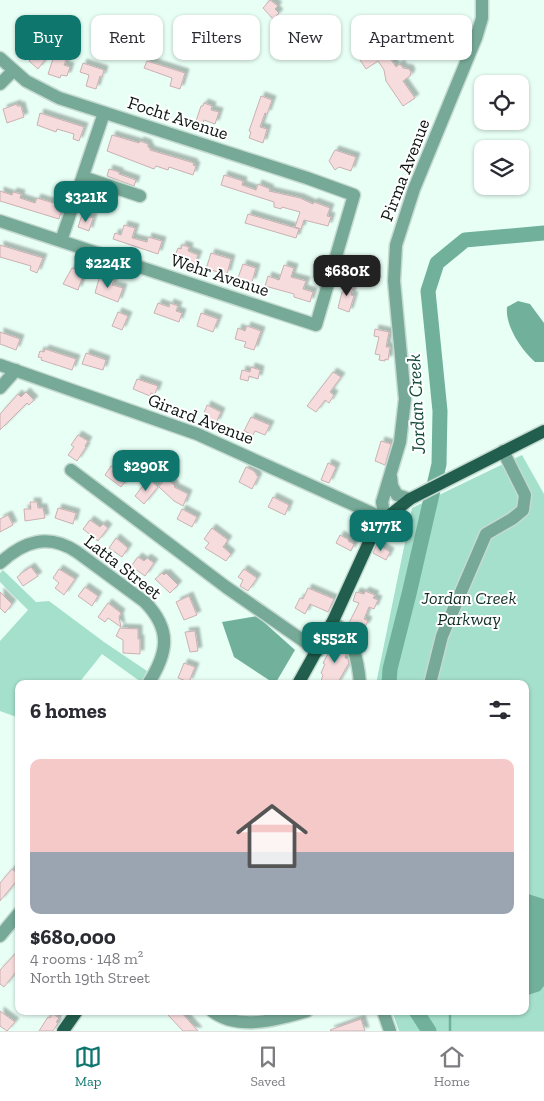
<!DOCTYPE html>
<meta charset="utf-8">
<style>
:root{--surface:#fff;--page:#f2f2f3;--text:#2b2b33;--muted:#7c7c81;--line:#e1e1e2;--accent:#0f766e}
body{margin:0;font-family:"Zilla Slab",serif;background:var(--page);color:var(--text);height:100vh;display:flex;flex-direction:column;font-size:19px;white-space:nowrap}
*{box-sizing:border-box;margin:0}
p{font-size:16px;color:var(--muted)}
.icon{flex:none;width:28px;height:28px;fill:none;stroke:currentColor;stroke-width:2;stroke-linecap:round;stroke-linejoin:round}
.map{position:relative;flex:1;overflow:hidden}
.details{position:absolute;left:15px;top:680px;width:514px;height:335px;display:flex;flex-direction:column;background:var(--surface);border-radius:10px;box-shadow:0 1px 4px #0004}
.details>*{flex:none}
.banner{position:absolute;left:15px;top:15px;width:515px;height:45px;display:flex;gap:10px}
.buttons{position:absolute;left:474px;top:75px;display:grid;gap:10px}
.buttons a{display:grid;place-items:center;width:55px;height:55px;border-radius:10px;background:var(--surface);box-shadow:0 1px 4px #0004;font-size:25px}
.price{position:absolute;translate:-50% -42px;padding:0 11px;border-radius:10px;background:var(--accent);color:#fff;font-size:16px;line-height:32px;filter:drop-shadow(0 1px 2px #0008)}
.price::after{content:'';position:absolute;left:50%;top:30px;width:15px;height:11px;margin-left:-8px;background:inherit;clip-path:polygon(0 0,100% 0,50% 100%)}
.price.current{background:#222;color:#fff}
ul{padding:0;list-style:none}
li{display:grid;align-content:center;gap:10px;height:265px;padding:0 15px}
li+li{border-top:1px solid var(--line)}
li span{display:grid;place-items:center;height:155px;border-radius:10px;color:#555}
li>.icon{margin-inline-start:auto}
span .icon{width:90px;height:90px;fill:#fffc;stroke-width:1}
li b{font-size:21px}
h2{display:flex;justify-content:space-between;align-items:center;height:60px;padding:0 15px;font-size:21px}
.tag{padding:0 18px;border-radius:10px;background:var(--surface);box-shadow:0 1px 4px #0004;font-size:18px;line-height:45px}
.tag.current{background:var(--accent);color:#fff}
.tabs{display:flex;justify-content:space-around;align-items:center;height:70px;border-top:1px solid var(--line);background:var(--surface);font-size:14px;color:var(--muted)}
.tabs a{display:grid;justify-items:center;gap:2px}
.tabs .current{color:var(--accent)}
.map>svg:first-child{display:block}
</style>
<div class="map">
<svg width="544" height="1031" viewBox="0 0 544 1031">
<defs>
<filter id="shadow"><feDropShadow dx="4" dy="-4" stdDeviation="1" flood-color="#0004"/></filter>
</defs>
<rect width="100%" height="100%" fill="#e8fff6"/>
<path fill="#a5e0cc" d="M522,455L544,494V1031H399L392,1011H525V684H376L412,508Z
M3,570L36,602L49,601L104,642L147,671L141,682L102,654L78,684H19V718L0,711V641L28,610L0,582V573Z"/>
<path fill="#71b19c" d="M518,301L530,304L544,323V362H535C521,349 505,326 507,307Z
M257,616L295,650L275,684L234,657L222,622Z
M525,893L544,899V986L540,991L525,996Z"/>
<g fill="none" stroke-linecap="round" stroke-linejoin="round">
<path stroke="#71b19c" stroke-width="2.5" d="M450,1011V1031"/>
<path stroke="#71b19c" stroke-width="15" d="M389,684L390,669L409,594L439,464L440,411L428,291L437,263L465,240L544,233
M416,1011L429,1031"/>
</g>
<path fill="#f6dcdd" stroke="#ccb0b1" filter="url(#shadow)" d="M270,0L278,6L275,9L279,13L273,19L263,8Z
M47,34L55,42L49,47L53,49L38,69L29,61L39,48L41,45L38,43Z
M234,41L240,46L229,59L223,53Z
M381,45L396,67L400,64L403,68L409,69L411,72L410,76L403,81L415,98L403,106L386,81L384,70L378,61L366,69L360,60Z
M56,50L64,52L62,59L66,60L64,65L70,67L67,76L61,75L60,78L48,74Z
M147,61L185,73L180,89L170,86L172,78L144,68Z
M83,63L104,70L102,77L100,76L96,89L86,86L89,75L80,72Z
M261,96L272,100L267,114L265,113L260,127L267,129L263,143L249,138L251,132L249,131Z
M204,103L212,106L211,110L219,112L215,124L204,120L203,123L196,121L201,106H203Z
M17,104V106H21L24,117L7,123L3,109Z
M40,113L84,127L79,141L73,139L74,134L57,129L56,132L37,125Z
M112,135L139,143L140,141L148,144V147L150,148V150L194,163L193,165L196,166L193,175L169,167L168,170L156,166L154,169L107,151Z
M335,150L356,157L351,171L339,167L335,170L329,161Z
M109,169L119,172V174L136,180L134,186L107,176Z
M224,175L243,181L242,185L256,190L258,184L270,189L269,191L300,198L313,204L314,202L330,208L327,216L331,217L328,226L304,220L301,229L295,227L300,212L282,207L281,209L274,207V202L221,185Z
M0,191L12,195L13,192L21,194L20,198L35,203L37,198L53,203V202L63,205L59,219L0,201Z
M248,214L299,229L296,238L245,223Z
M82,215L93,218L89,231L78,227Z
M124,225L135,228L132,238L147,242L148,237L162,241L158,254L113,239L115,233L121,235Z
M0,245L43,258L37,273L30,270L31,266L0,257Z
M182,245L189,247L188,251L198,255L194,265L188,263L187,265L178,262L179,260L174,258L178,248L181,249Z
M211,253L231,259L227,274L206,269Z
M243,264L256,268L252,282L238,278Z
M284,265L294,268L291,277L306,281L303,289L313,292L310,302L294,297V294L265,286L268,276L279,280Z
M72,268L84,272L78,290L63,284Z
M100,275L114,280L112,285L123,288L118,302L95,293Z
M347,281L354,283L351,295L354,296L349,312L338,308L342,292H343Z
M158,303L169,307L170,303L178,306L176,311L182,313L179,322L154,313Z
M118,312L128,316L122,330L112,326Z
M201,313L218,319L213,332L197,326Z
M247,326L261,331L254,350L244,347L246,342L235,339L238,328L245,331Z
M375,329L389,332L386,347H390L388,360L385,359V361L379,360L380,355L375,354L379,337L374,336Z
M0,332L20,339L16,350L0,344Z
M45,349L76,359L72,370L41,360L42,358L38,357L40,351L44,352Z
M86,353L106,360L103,370L82,364Z
M251,367L260,370L258,379L249,376L248,381L240,379L242,370L250,372Z
M333,372L341,377L330,392L334,395L329,403L325,400L316,412L307,406Z
M137,379L158,386L155,394L151,393L150,396L133,389Z
M26,392L34,400L29,405L27,403L0,430V414L18,394L21,397Z
M207,405L221,412L216,423L206,418L207,414L204,413Z
M251,417L270,425L265,435L255,431L253,435L244,431Z
M78,435L88,441L85,446L86,447L77,461L68,455L74,447L71,445Z
M381,441L391,444L385,465L375,461Z
M328,463L336,467L329,483L321,480Z
M111,466L118,471L121,467L126,471L123,475L128,478L121,487L105,475Z
M246,467L254,471L258,477L252,489L239,482Z
M166,478L175,486L174,487L188,494L183,506L174,501L159,487Z
M150,480L158,487L144,504L135,496L146,482L147,483Z
M273,497L289,505L285,515L268,507Z
M30,502H37L38,508H43L45,518L25,521L24,509H31Z
M58,508L76,513L73,524L55,518Z
M182,509L197,517L192,527L177,519Z
M8,515L13,525L0,532V519Z
M90,520L100,527L103,524L108,528L98,541L83,529Z
M212,528L228,540L223,547L231,554L226,561L205,548L209,543L204,539Z
M340,535L349,540L348,541L354,544L351,551L336,543Z
M116,538L128,548L122,557L109,548Z
M377,544L390,552L386,560L373,553Z
M138,557L144,561L147,558L154,563L145,576L131,566Z
M31,567L38,576L23,586L17,577L20,575V574Z
M59,569L75,579L64,595L55,588L59,583L53,578Z
M244,569L257,578L248,591L240,586L243,580L238,577Z
M162,573L164,575L166,573L178,585L170,593L155,579Z
M85,587L98,596L92,606L78,596Z
M308,588L334,599L328,612L310,604L305,614L295,608L300,598L303,599Z
M365,591L375,595L373,598L378,600L374,609L369,607L364,619L368,621L365,627L361,625L359,628L349,623L359,603L353,601L356,592L364,594Z
M0,592L12,604L5,613L0,608Z
M189,596L197,615L184,620L176,602Z
M108,603L121,613L119,617L121,627L108,618L105,622L98,617Z
M120,628L138,629V639H140V654L123,653V640L116,636Z
M195,631L198,651L190,652L185,632Z
M334,638L340,640L343,645L346,655L345,658L348,659L349,663L337,684H320L323,675L321,673L325,664L323,663L331,648L329,647Z
M184,663L195,667L189,682L178,678Z
M12,869L19,875V878L0,901V883Z
M19,950V968L4,987L0,984V970Z
M0,1011L15,1022L7,1031L0,1026Z
M171,1011H180L198,1031H183L168,1015Z
M53,1014L59,1018L56,1022L58,1023L53,1031H39L48,1017L50,1018Z
M361,1019L365,1031H331L330,1030Z"/>
<g fill="none" stroke-linecap="round" stroke-linejoin="round">
<defs>
<path id="minor" d="M0,58L26,81L59,98L307,178L354,195L316,325L0,221
M0,84L13,71
M83,177L140,196
M61,241L104,113
M0,365L197,434L385,519
M0,388L16,370
M71,470L226,587L318,651
M391,477L392,486L397,495L410,499
M385,519L382,502L400,442L405,399L394,281L396,245L414,189L476,38L482,18V0
M0,563C24,541 48,533 77,552L145,602C172,630 168,653 148,684
M333,621C353,638 358,658 360,684
M430,684L442,636L486,534L512,519L523,510L525,495L503,451
M0,936L19,913
M212,1011C237,1031 277,1020 307,1011
M383,1011L390,1031"/>
<path id="major" d="M298,684L333,621L370,540L385,519L410,499L544,431
M63,1031L77,1011"/>
</defs>
<use href="#minor" stroke="#c5dad1" stroke-width="15"/>
<use href="#major" stroke="#c5dad1" stroke-width="15"/>
<use href="#minor" stroke="#76a997" stroke-width="12"/>
<use href="#major" stroke="#225e4d" stroke-width="12"/>
</g>
<g text-anchor="middle" dominant-baseline="central" stroke-width="4" stroke-linejoin="round" paint-order="stroke">
<g font-size="18" fill="#0b1511" stroke="#fff">
<text transform="translate(178 118) rotate(18)">Focht Avenue</text>
<text transform="translate(405 170) rotate(-69)">Pirma Avenue</text>
<text transform="translate(220 275) rotate(18)">Wehr Avenue</text>
<text transform="translate(201 419) rotate(21)">Girard Avenue</text>
<text transform="translate(123 567) rotate(38)">Latta Street</text>
</g>
<g font-size="18" font-style="italic" fill="#113027" stroke="#fff">
<text x="469" y="598">Jordan Creek<tspan x="469" dy="21">Parkway</tspan></text>
</g>
<g font-size="19" font-style="italic" fill="#144a3c" stroke="#fff">
<text transform="translate(416 404) rotate(-93)">Jordan Creek</text>
</g>
</g>
</svg>
<div class="buttons">
<a><svg class="icon" aria-label="locate" viewBox="0 0 24 24"><circle cx="12" cy="12" r="6"/><path d="M12 2v4M12 18v4M2 12h4M18 12h4"/></svg></a>
<a><svg class="icon" aria-label="layers" viewBox="0 0 24 24"><path d="M12 4l9 5-9 5-9-5zM3 14l9 5 9-5"/></svg></a>
</div>
<b class="price" style="left:86px;top:223px">$321K</b>
<b class="price" style="left:108px;top:289px">$224K</b>
<b class="price current" style="left:347px;top:297px">$680K</b>
<b class="price" style="left:146px;top:492px">$290K</b>
<b class="price" style="left:381px;top:552px">$177K</b>
<b class="price" style="left:335px;top:664px">$552K</b>
<div class="banner">
<a class="tag current">Buy</a>
<a class="tag">Rent</a>
<a class="tag">Filters</a>
<a class="tag">New</a>
<a class="tag">Apartment</a>
</div>
<section class="details">
<h2>6 homes<svg class="icon" aria-label="filters" viewBox="0 0 24 24"><path d="M4 7h16M4 17h16"/><circle cx="9" cy="7" r="2"/><circle cx="15" cy="17" r="2"/></svg></h2>
<ul>
<li><span style="background:linear-gradient(#f6c9c9 60%,#9aa5b1 0)"><svg class="icon" aria-label="home" viewBox="0 0 24 24"><path d="M3 11l9-7 9 7M6 9v11h12V9"/></svg></span><div><b>$680,000</b><p>4 rooms · 148 m²</p><p>North 19th Street</p></div></li>
</ul>
</section>
</div>
<nav class="tabs">
<a class="current"><svg class="icon" aria-label="map" viewBox="0 0 24 24"><path d="M3 6l6-2 6 2 6-2v14l-6 2-6-2-6 2zM9 4v14M15 6v14"/></svg>Map</a>
<a><svg class="icon" aria-label="saved" viewBox="0 0 24 24"><path d="M7 4h10v16l-5-4-5 4z"/></svg>Saved</a>
<a><svg class="icon" aria-label="home" viewBox="0 0 24 24"><path d="M3 11l9-7 9 7M6 9v11h12V9"/></svg>Home</a>
</nav>
